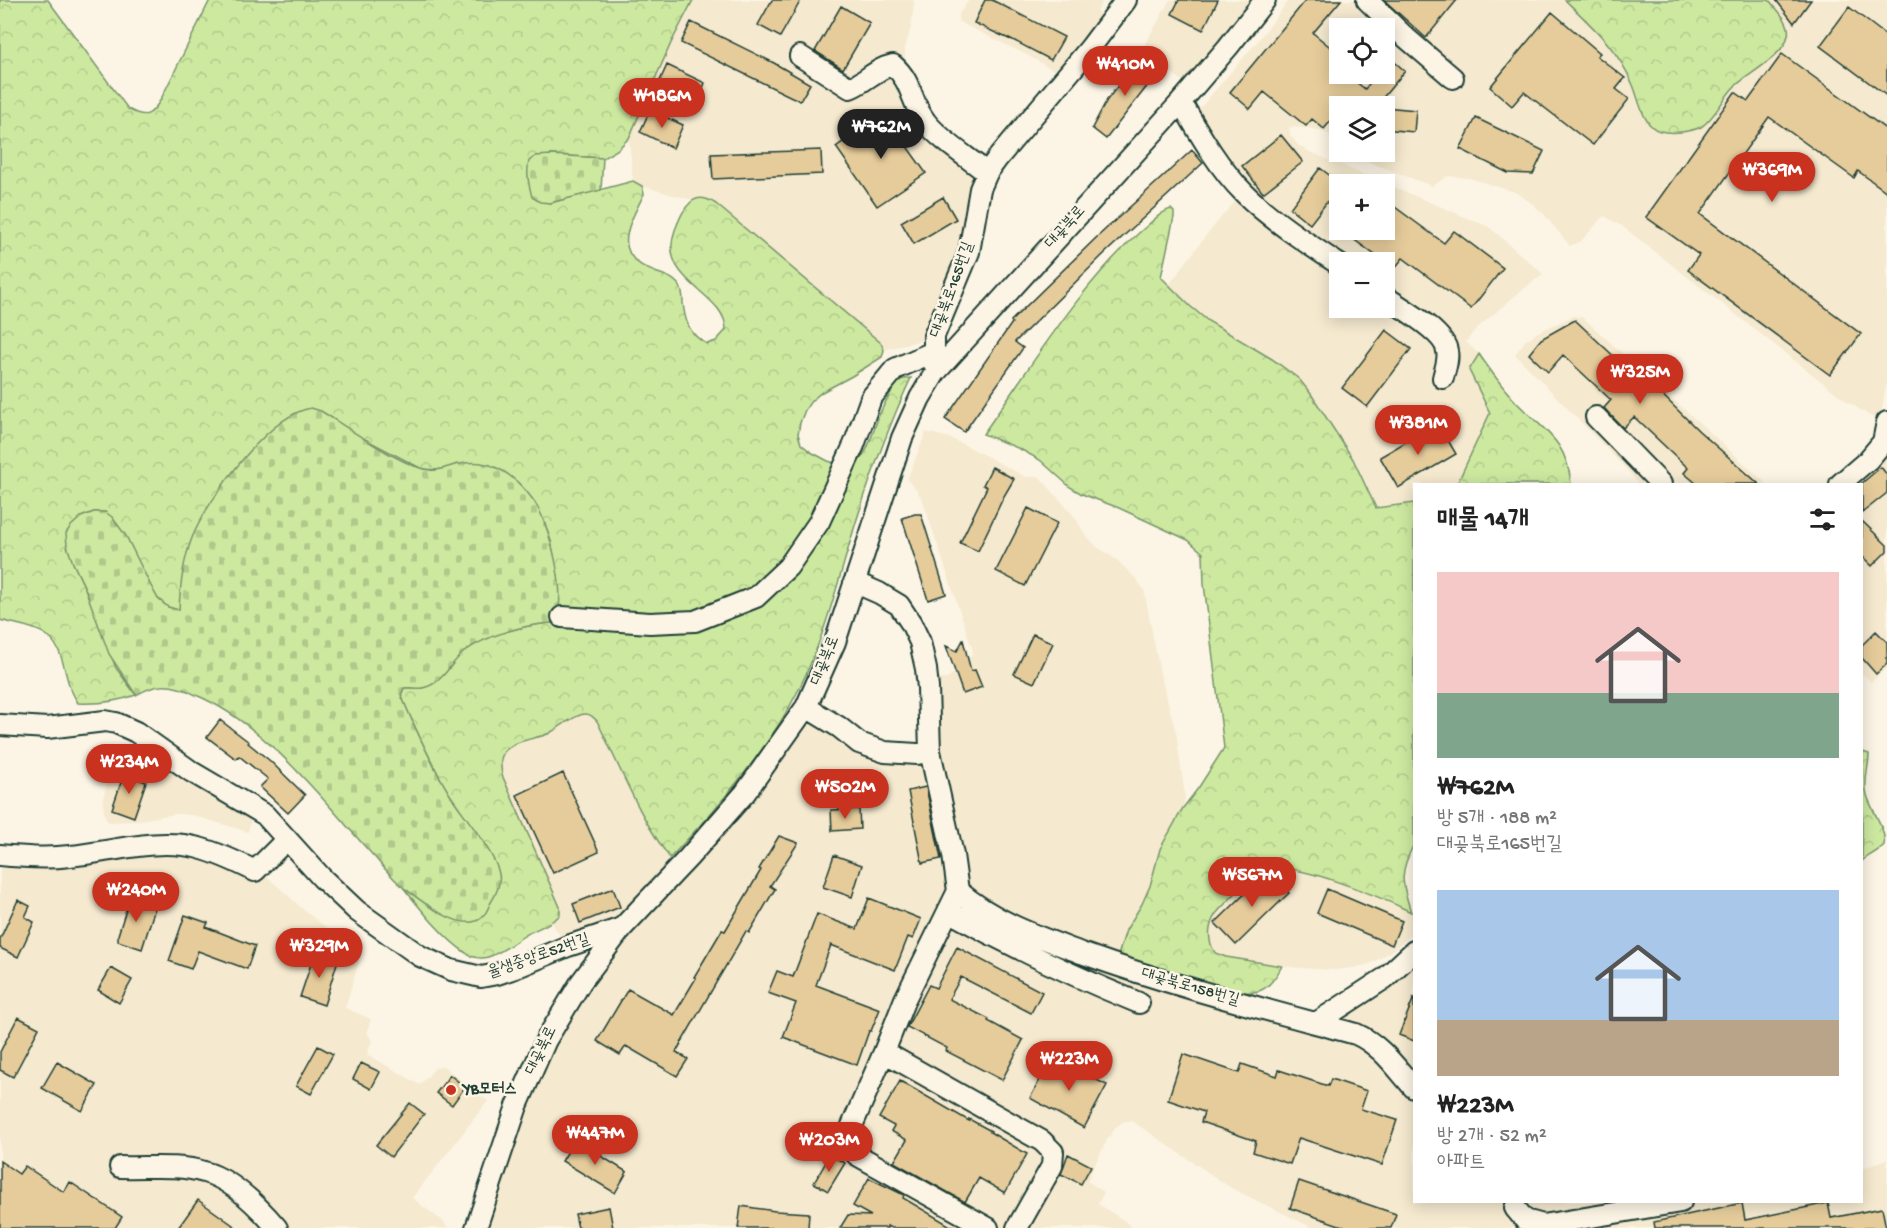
<!DOCTYPE html>
<html lang="ko">
<meta charset="utf-8">
<style>
:root{--surface:#fff;--page:#f6f6f6;--text:#222;--muted:#767676;--accent:#c8321e}
body{margin:0;font-family:"Gochi Hand","Poor Story",sans-serif;background:var(--page);color:var(--text);height:100vh;display:flex;flex-direction:column;font-size:22px;white-space:nowrap}
*{box-sizing:border-box;margin:0}
p{font-size:20px;color:var(--muted)}
.icon{flex:none;width:33px;height:33px;fill:none;stroke:currentColor;stroke-width:2;stroke-linecap:round;stroke-linejoin:round}
.map{position:relative;flex:1;overflow:hidden}
.side{position:absolute;left:1413px;top:483px;width:450px;height:720px;display:flex;flex-direction:column;background:var(--surface);border-radius:0px;box-shadow:0 3px 15px #0003}
.side>*{flex:none}
.buttons{position:absolute;left:1329px;top:18px;display:grid;gap:12px}
.buttons a{display:grid;place-items:center;width:66px;height:66px;border-radius:0px;background:var(--surface);box-shadow:0 3px 15px #0003;font-size:30px}
.price{position:absolute;translate:-50% -51px;padding:0 14px;border-radius:21px;background:var(--accent);color:#fff;font-size:20px;line-height:39px;filter:drop-shadow(0 2px 3px #0008)}
.price::after{content:'';position:absolute;left:50%;top:36px;width:18px;height:14px;margin-left:-9px;background:inherit;clip-path:polygon(0 0,100% 0,50% 100%)}
.price.current{background:#222;color:#fff}
ul{padding:0;list-style:none}
li{display:grid;align-content:center;gap:12px;height:318px;padding:0 24px}
li span{display:grid;place-items:center;height:186px;border-radius:0px;color:#555}
li>.icon{margin-inline-start:auto}
span .icon{width:108px;height:108px;fill:#fffc;stroke-width:1}
li b{font-size:26px}
h2{display:flex;justify-content:space-between;align-items:center;height:72px;padding:0 24px;font-size:26px}
.map>svg:first-child{display:block}
</style>
<div class="map">
<svg width="1887" height="1228" viewBox="0 0 1887 1228">
<defs>
<pattern id="forest-crowns" width="20" height="18" patternUnits="userSpaceOnUse" patternTransform="scale(1.5)"><rect width="20" height="18" fill="#cde9a0"/><path d="M2 6a3 3 0 1 1 6 0M12 15a3 3 0 1 1 6 0" fill="none" stroke="#b0c98a"/></pattern>
<pattern id="cemetery-stones" width="16" height="16" patternUnits="userSpaceOnUse" patternTransform="scale(1.5)"><rect width="16" height="16" fill="#cde9a0"/><path d="M2 7V4a2 2 0 0 1 4 0v3zM10 15v-3a2 2 0 0 1 4 0v3z" fill="#b0c98a"/></pattern>
</defs>
<rect width="100%" height="100%" fill="#fcf5e5"/>
<filter id="ink" filterUnits="userSpaceOnUse"><feTurbulence type="fractalNoise" baseFrequency=".0167" numOctaves="2"/><feDisplacementMap in="SourceGraphic" scale="12" xChannelSelector="R" yChannelSelector="G"/><feConvolveMatrix kernelMatrix="1 2 1 2 8 2 1 2 1" color-interpolation-filters="sRGB"/></filter>
<g filter="url(#ink)">
<path fill="#f5e9cf" fill-rule="evenodd" d="M693,0H913L914,4L911,27L905,48V69L929,117L987,166L970,233L927,336L922,340L884,350L881,343L716,204L700,197L693,200L670,194L642,186L633,181L629,138L671,43Z
M969,0H1103L1097,11L1103,19L1065,65L1053,70L1027,55L959,22L958,19L959,14Z
M1170,0H1254L1227,36L1185,83L1146,53L1144,46Z
M1289,0H1565L1610,44L1632,83L1645,116L1704,125L1733,88L1749,75L1788,23L1769,0H1887V379L1881,415L1877,419L1868,415L1844,399L1622,226L1604,216L1581,241L1570,246L1543,213L1530,202L1515,192L1469,178L1448,176L1432,186L1376,165L1349,152H1384V106H1340L1339,147L1335,145L1333,136L1320,131L1308,128L1289,127L1290,135L1298,145L1310,152L1489,227L1543,274L1516,295L1475,330L1466,342L1479,354L1469,370L1490,413L1457,484H1414V503L1376,509L1353,459L1311,394L1299,379L1208,321L1190,306L1169,285L1205,237L1248,185L1194,115L1257,42ZM1340,28H1384V74H1340ZM1340,184H1384V230H1340ZM1340,262H1384V308H1340Z
M1573,316L1582,317L1767,484H1637V482L1628,471L1515,354L1526,340L1538,332Z
M926,432L949,438L969,447L1026,477L1039,476L1075,517L1084,533L1096,546L1118,561L1137,580L1144,590L1160,673L1176,732L1185,797L1183,808L1160,849L1150,886L1142,904L1126,930L1117,959L1004,914L966,886L937,748L934,680L946,679L967,664L973,651L923,501L916,489L907,480Z
M1881,455L1887,456V668L1871,682L1862,673V484H1847Z
M584,714L592,715L597,721L631,791L650,828L670,858L631,904L617,917L604,924L561,937L552,923L560,915L502,775L500,766L502,757L506,750L514,745L564,725L576,716Z
M812,720L923,759L958,897L1319,1033L1369,1002L1414,960V1202H1862V1169L1887,1159V1228H1313L1231,1188L1132,1121H1124L1116,1127L1107,1140L1087,1181L1104,1192L1098,1204L1123,1220L1132,1228H485L516,1133L542,1070L559,1036L583,998L611,960L643,921L753,797L806,724Z
M132,753L147,754L182,777L252,815L248,832L192,815L175,814L133,821L109,822L106,819L104,813L103,801L110,766L115,760Z
M168,849L262,872L305,911L361,955L345,1008L371,1019L367,1032L372,1041L367,1054L420,1085L435,1068L443,1066L488,1101L412,1198L445,1223L447,1228H0V860Z
M1283,868L1338,882L1392,902L1414,914V933L1387,954L1370,964L1352,968L1337,970L1298,968L1226,957L1215,953L1211,946L1208,935L1212,921L1219,910L1257,874L1269,869Z"/>
<path fill="url(#forest-crowns)" stroke="#76936a" stroke-width="1.5" d="M0,0H48L128,109C146,119 151,116 161,99L210,0H693L671,43L629,138L617,150L603,158L551,155L550,203L633,181L642,186L644,194C628,226 610,255 655,272C666,276 676,278 681,289C683,294 683,298 683,303C685,321 689,335 707,344L716,341L726,330C726,292 656,282 675,230C679,220 683,209 691,202C700,195 708,199 716,204L881,343L884,350L882,357L852,376L822,392L811,401L805,410L800,423L798,434L801,444L811,452L828,461L851,468C868,456 871,437 878,418C883,405 891,392 898,380L911,378C889,425 872,472 856,522C839,578 825,637 799,689C767,752 718,807 670,858C639,817 620,767 597,721C593,717 591,714 585,714C575,714 558,729 548,734C534,739 514,740 504,752C499,759 501,767 502,775L560,907V915C549,926 536,928 524,936C513,943 501,953 488,957C481,959 472,958 466,953C443,938 420,908 402,886L433,909L483,917L498,886C465,823 428,761 401,695L404,688C410,687 417,689 422,688C441,683 450,663 464,652C486,635 524,625 551,623L559,608L558,577L551,541L535,503L468,463L440,470L422,469L365,439L244,459C204,509 181,544 180,611L168,607L158,599L105,512H94L81,517L73,563L85,588L116,668L136,695C116,702 99,704 78,703C75,698 73,694 71,690C63,671 64,647 45,634C33,626 14,624 0,620Z
M1565,0H1769C1777,10 1791,22 1788,35C1784,57 1748,73 1733,88C1722,100 1714,119 1701,127C1690,132 1672,134 1660,131C1643,127 1639,99 1633,85C1618,49 1593,27 1565,0Z
M1171,209L1174,212V217L1161,277L1190,306L1208,321L1272,359L1299,379L1311,394L1353,459L1376,508L1414,503V844C1399,873 1401,881 1411,912C1385,899 1293,860 1267,870C1250,876 1234,895 1221,908C1208,921 1206,938 1215,953L1226,957L1282,966C1270,988 1262,995 1237,992L1117,959L1126,930L1142,904L1150,886L1160,849L1183,808L1199,787L1224,748L1204,584L1203,553L1188,540L1119,508L1082,494L1070,487L1040,460L1020,449L983,434C1032,365 1083,280 1148,225C1155,219 1162,211 1171,209Z
M1479,354C1490,370 1502,387 1516,402C1544,431 1567,440 1571,484H1457L1490,413L1469,370Z
M1863,752L1869,754C1869,768 1863,781 1867,795C1871,810 1887,829 1884,845C1879,851 1868,856 1862,861V753Z"/>
<path fill="url(#cemetery-stones)" stroke="#76936a" stroke-width="1.5" d="M551,155L603,158L601,190L550,203L540,202L532,197C529,185 526,174 529,161L536,156Z
M311,408L321,411C345,426 404,468 430,470C436,471 442,469 448,467C463,462 482,460 497,468C512,475 524,487 534,501C549,524 563,581 559,607C558,614 555,618 551,623C524,625 486,635 464,652C450,663 442,685 422,688C417,689 410,687 404,688L401,695C415,728 430,762 449,793C461,812 496,854 499,874C501,883 495,896 490,904C487,911 484,918 476,921C456,929 420,900 404,888C392,878 381,864 370,852C320,797 265,724 196,695C186,690 173,685 161,686C152,686 144,691 136,695L109,654L85,588L73,563L67,546L66,533L71,526L81,517L94,512H105L112,517L126,536L151,586L158,599L168,607L179,610C180,586 183,561 192,538C208,499 268,415 311,408Z"/>
<path fill="#e6cc9b" stroke="#1f3d34" stroke-width="1.5" d="M772,0H801L780,37L758,25Z
M985,0H992L1064,37L1051,60L1009,38V39L974,23Z
M1179,0H1218L1203,30L1172,14Z
M1306,0H1341L1313,33L1340,55V74H1346L1365,89L1377,74H1384V65L1390,58L1405,71L1376,106H1340V110L1324,129L1312,119L1306,126L1264,92L1250,109L1230,92Z
M1384,0H1457L1426,38Z
M1776,0H1811L1794,23Z
M841,6L870,23L843,69L815,51Z
M1849,7L1887,36V96L1820,46Z
M1552,12L1600,53L1597,56L1625,78L1616,89L1629,99L1593,145L1524,92L1512,106L1490,87Z
M691,22L774,63L810,84L800,101L681,43Z
M1782,54L1887,130V192L1858,171L1854,178L1769,117L1700,214L1861,334L1830,375L1688,270L1699,255L1646,217L1735,92L1748,101Z
M1141,56L1159,71L1106,139L1092,128L1107,100Z
M667,65L705,83L697,102L658,85Z
M1384,107L1416,110L1414,132L1384,129Z
M650,110L683,125L673,148L640,132Z
M883,113L926,173L877,206L836,147Z
M1476,118L1544,151L1533,174L1508,173L1460,149Z
M1281,135L1303,162L1263,193L1242,166Z
M821,150L822,174L713,179L711,154Z
M1192,150L1203,163L1104,254L1015,342L1023,348L964,432L945,419L1012,323L1011,321L1096,238Z
M1320,168L1341,184L1310,224L1290,208Z
M943,197L956,219L914,244L901,222Z
M1384,199L1444,243L1454,231L1503,268L1471,309L1403,258L1394,269L1341,230H1384Z
M1575,320L1634,375L1638,371L1699,431L1759,484H1697L1684,473L1688,468L1634,417L1623,428L1604,408L1611,400L1563,355L1548,372L1529,354L1541,339Z
M1386,330L1411,349L1367,407L1342,388Z
M1438,423L1456,454L1398,488L1380,457Z
M992,467L1014,479L1004,496L978,551L960,543L987,487L983,485Z
M1881,467L1887,475V493L1862,513V483Z
M1028,508L1057,523L1025,586L996,571Z
M915,514H921L946,594L928,600L902,518Z
M1862,521L1887,545V551L1872,566L1862,556Z
M1876,631L1887,642V664L1876,674L1862,658V645Z
M1033,634L1053,643L1034,683L1014,674Z
M963,640L971,671L975,670L982,687L963,694L946,646L957,651Z
M220,720L249,742L248,743L269,760L305,795L288,813L260,787L268,779L239,756L236,759L207,737Z
M563,773L599,852L553,873L517,795Z
M124,774L146,782L134,817L112,809Z
M926,787L941,859L922,863L908,791Z
M859,809L860,829L832,831L831,810Z
M779,836L798,843L770,886L775,889L749,933L746,931L676,1052L688,1059L677,1076L626,1046L620,1055L597,1041L628,989L674,1015L696,978L694,977L722,930L725,931L761,870L759,869Z
M834,855L862,865L852,897L823,887Z
M1268,871L1289,893L1236,945L1215,923Z
M613,888L620,907L580,923L573,904Z
M1327,889L1402,921L1392,945L1317,913Z
M130,897L156,905L142,949L118,941V935Z
M869,898L921,919L913,939L908,937L895,970L831,945L816,985L880,1009L871,1031H869L857,1065L783,1037L796,1003L768,993L777,971L793,977L817,914L857,929Z
M18,900L30,906L25,917L34,922L18,957L0,948V939Z
M185,915L208,923L206,927L255,946L247,969L198,951L191,969L169,961Z
M957,947L1042,992L1031,1013L961,977L949,999L989,1019L988,1021L1023,1040L1002,1080L946,1051L947,1048L907,1027L929,985L936,988Z
M315,952L338,960L324,1005L300,997Z
M111,968L132,980L119,1003L98,990Z
M1414,997V1041L1399,1035Z
M18,1017L39,1028L13,1077L0,1070V1052Z
M318,1046L333,1054L311,1094L296,1086Z
M1183,1054L1239,1073L1242,1064L1277,1076L1279,1070L1328,1086L1331,1079L1367,1091L1361,1109L1397,1120L1382,1165L1299,1138L1290,1164L1253,1152L1256,1141L1201,1122L1204,1112L1168,1100Z
M1052,1058L1107,1085L1084,1128L1030,1098Z
M57,1062L97,1085L82,1111L42,1088Z
M361,1063L380,1072L371,1089L353,1079Z
M450,1075L465,1087L452,1105L436,1093Z
M900,1081L969,1121V1119L991,1131L990,1132L1027,1154L1005,1193L979,1178L965,1202L894,1162L907,1140L891,1131L894,1126L879,1118Z
M410,1103L424,1114L391,1157L376,1145Z
M575,1140L627,1172L615,1193L562,1161Z
M1068,1154L1091,1166L1081,1184L1061,1174Z
M830,1155L845,1163L828,1191L814,1183Z
M0,1161L19,1174L25,1166L64,1192L70,1182L122,1217L115,1228H0Z
M869,1178L904,1195L903,1198L954,1228H891L887,1226V1228H840L848,1215L871,1216L853,1206Z
M1299,1181L1396,1214L1391,1228H1348L1290,1208Z
M198,1200L237,1228H178Z
M1742,1203L1745,1220L1828,1203L1831,1218L1882,1208L1886,1228H1655L1654,1222Z
M741,1206L775,1211L809,1213L808,1228H738Z
M609,1207L613,1228H578L575,1214Z"/>
<g fill="none" stroke-linecap="round" stroke-linejoin="round">
<defs>
<path id="minor" d="M1367,0L1404,36L1453,78
M800,56L850,88C867,81 875,69 893,65C913,82 911,104 926,122C940,140 969,158 987,173
M1181,102C1199,133 1218,167 1244,193C1270,219 1308,244 1340,265
M1384,296C1400,307 1445,332 1447,351C1449,360 1445,369 1443,378
M934,364V336L969,252L980,189L987,173L997,159L1090,48L1126,0
M1596,417L1661,484
M1840,484L1868,460L1883,442L1887,422
M854,582L879,593L899,605L911,623L920,642L926,669L928,688L930,751L953,855L958,891C996,923 1039,937 1084,954C1173,986 1264,1009 1356,1034C1381,1045 1396,1068 1414,1088
M562,617L650,623L695,621L756,597L788,567L819,522L854,445L871,398L895,369L933,352
M806,707L839,727L859,743L885,752L917,754L930,751
M0,725L47,728L105,721L116,723L136,732L192,772L265,815L322,878L357,911L420,956L451,970L481,977L497,974L515,968L568,946L622,928
M0,855C23,857 47,859 70,856C111,852 158,837 199,848C218,853 237,862 255,871L287,839
M958,891L905,999L884,1052L848,1135L849,1146L857,1155L988,1228
M948,911C1010,946 1073,976 1139,1003
M1316,1023L1385,978L1414,951
M884,1052L1042,1141L1053,1152L1052,1166L1017,1228
M120,1167C147,1168 178,1164 204,1172C231,1179 259,1207 277,1228
M1515,1208L1525,1220L1543,1225L1681,1202
M476,1228L517,1106L546,1040L581,982L622,928L689,857L745,793L806,707L835,642L902,438L920,398L935,373L1181,102L1228,47L1265,0"/>
</defs>
<use href="#minor" stroke="#1f3d34" stroke-width="24"/>
<use href="#minor" stroke="#fcf5e5" stroke-width="20"/>
</g>
</g>
<circle fill="#c8321e" stroke="#fcf5e5" stroke-width="2" cx="451" cy="1090" r="6"/>
<g text-anchor="middle" dominant-baseline="central" stroke-width="5" stroke-linejoin="round" paint-order="stroke">
<g font-size="16" fill="#1f3d34" stroke="#fcf5e5">
<text transform="translate(1066 228) rotate(-48)">대곶북로</text>
<text transform="translate(953 290) rotate(-70)">대곶북로165번길</text>
<text transform="translate(826 661) rotate(-68)">대곶북로</text>
<text transform="translate(539 957) rotate(-19)">율생중앙로52번길</text>
<text transform="translate(1190 988) rotate(16)">대곶북로158번길</text>
<text transform="translate(542 1051) rotate(-64)">대곶북로</text>
</g>
<g font-size="16" font-weight="bold" fill="#1f3d34" stroke="#fcf5e5" text-anchor="start">
<text x="463" y="1090">YB모터스</text>
</g>
</g>
</svg>
<div class="buttons">
<a><svg class="icon" aria-label="locate" viewBox="0 0 24 24"><circle cx="12" cy="12" r="6"/><path d="M12 2v4M12 18v4M2 12h4M18 12h4"/></svg></a>
<a><svg class="icon" aria-label="layers" viewBox="0 0 24 24"><path d="M12 4l9 5-9 5-9-5zM3 14l9 5 9-5"/></svg></a>
<a>+</a>
<a>−</a>
</div>
<b class="price" style="left:1125px;top:97px">₩410M</b>
<b class="price" style="left:662px;top:129px">₩186M</b>
<b class="price current" style="left:881px;top:160px">₩762M</b>
<b class="price" style="left:1772px;top:203px">₩369M</b>
<b class="price" style="left:1640px;top:405px">₩325M</b>
<b class="price" style="left:1418px;top:456px">₩381M</b>
<b class="price" style="left:129px;top:795px">₩234M</b>
<b class="price" style="left:845px;top:820px">₩502M</b>
<b class="price" style="left:1252px;top:908px">₩567M</b>
<b class="price" style="left:136px;top:923px">₩240M</b>
<b class="price" style="left:319px;top:979px">₩329M</b>
<b class="price" style="left:1069px;top:1092px">₩223M</b>
<b class="price" style="left:595px;top:1166px">₩447M</b>
<b class="price" style="left:829px;top:1173px">₩203M</b>
<section class="side">
<h2>매물 14개<svg class="icon" aria-label="filters" viewBox="0 0 24 24"><path d="M4 7h16M4 17h16"/><circle cx="9" cy="7" r="2"/><circle cx="15" cy="17" r="2"/></svg></h2>
<ul>
<li><span style="background:linear-gradient(#f6c9c9 65%,#7fa58c 0)"><svg class="icon" aria-label="home" viewBox="0 0 24 24"><path d="M3 11l9-7 9 7M6 9v11h12V9"/></svg></span><div><b>₩762M</b><p>방 5개 · 188 m²</p><p>대곶북로165번길</p></div></li>
<li><span style="background:linear-gradient(#a9c7e8 70%,#b9a48a 0)"><svg class="icon" aria-label="home" viewBox="0 0 24 24"><path d="M3 11l9-7 9 7M6 9v11h12V9"/></svg></span><div><b>₩223M</b><p>방 2개 · 52 m²</p><p>아파트</p></div></li>
</ul>
</section>
</div>
